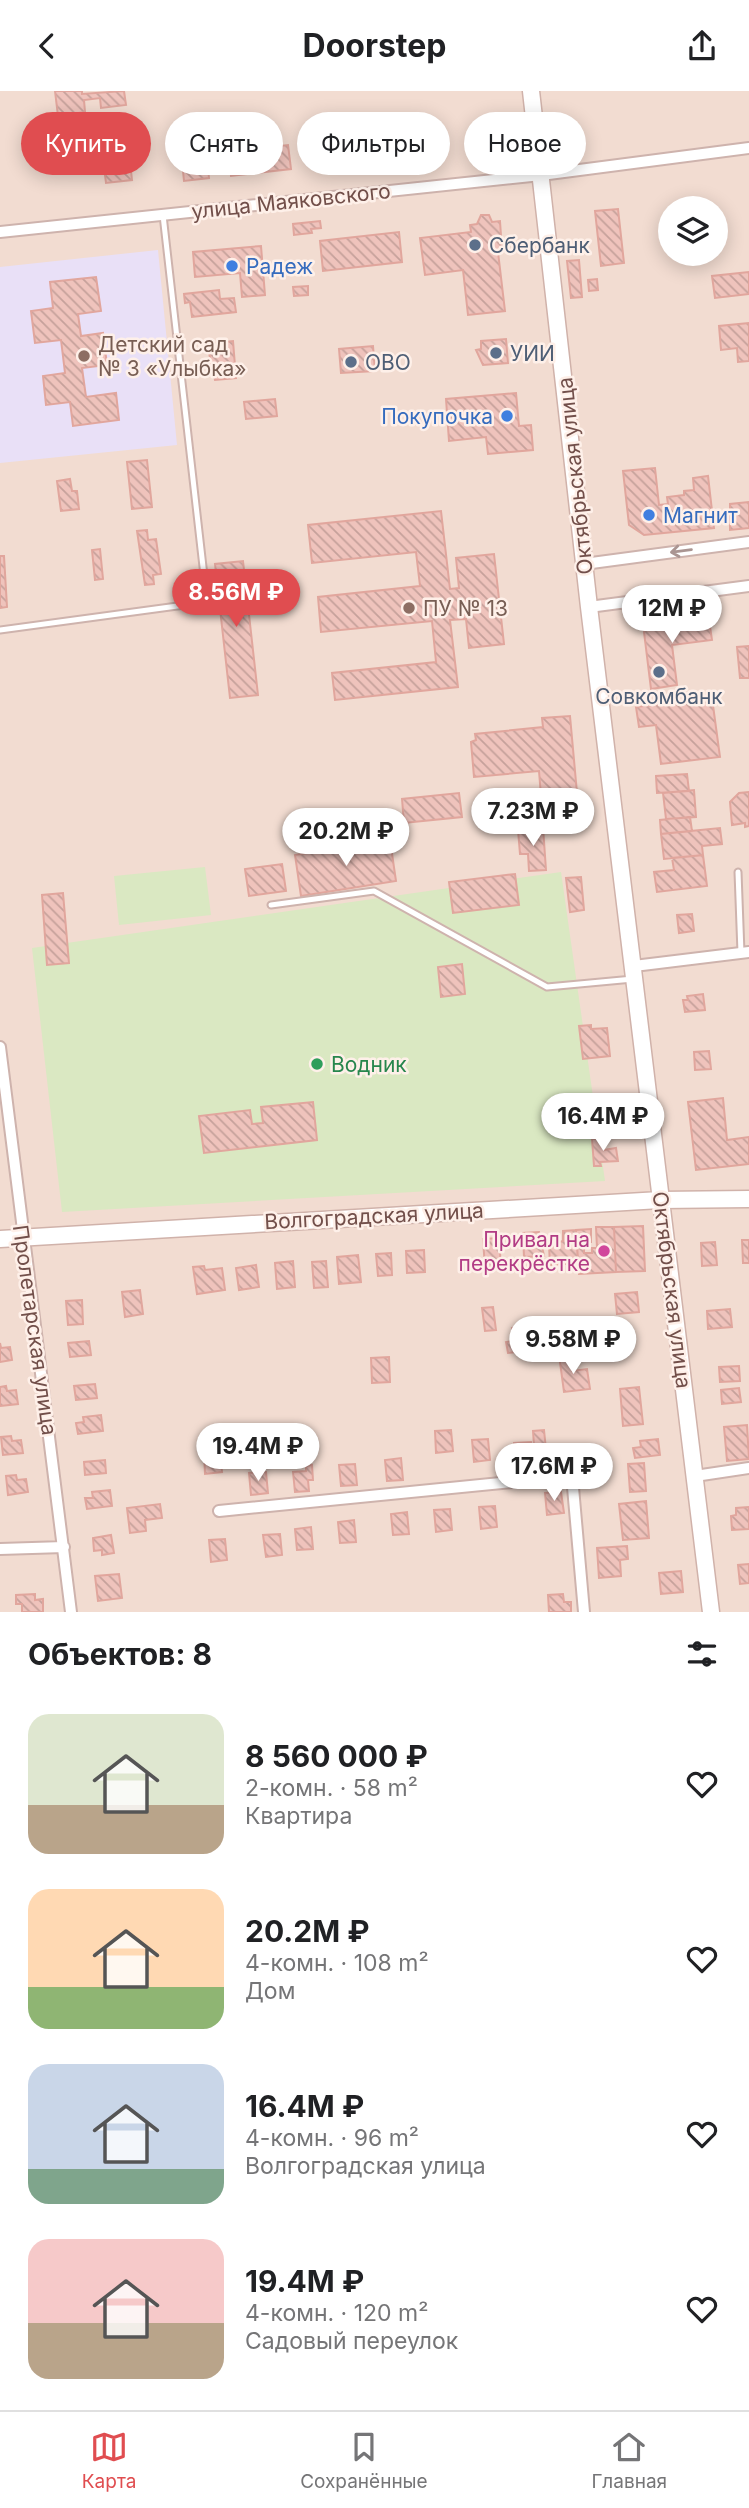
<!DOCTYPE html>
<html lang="ru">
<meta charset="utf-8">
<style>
:root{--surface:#fff;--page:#f2f2f2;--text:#202124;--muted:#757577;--line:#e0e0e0;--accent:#e04d50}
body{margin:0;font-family:Inter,sans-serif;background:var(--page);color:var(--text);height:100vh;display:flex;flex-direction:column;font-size:26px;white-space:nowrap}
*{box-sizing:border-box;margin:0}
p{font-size:23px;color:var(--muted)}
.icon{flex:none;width:38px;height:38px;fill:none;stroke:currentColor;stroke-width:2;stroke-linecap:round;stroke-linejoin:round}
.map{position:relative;height:1521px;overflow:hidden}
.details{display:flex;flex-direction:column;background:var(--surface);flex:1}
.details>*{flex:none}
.top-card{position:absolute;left:21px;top:21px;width:707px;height:63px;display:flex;gap:14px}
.tools{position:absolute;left:658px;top:105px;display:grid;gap:14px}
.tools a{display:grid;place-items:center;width:70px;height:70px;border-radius:50%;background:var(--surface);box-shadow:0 4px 18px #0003;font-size:35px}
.price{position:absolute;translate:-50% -60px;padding:0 16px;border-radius:24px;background:#fff;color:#222;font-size:23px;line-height:46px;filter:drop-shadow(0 2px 4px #0008)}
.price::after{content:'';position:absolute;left:50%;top:42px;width:21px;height:16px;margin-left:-10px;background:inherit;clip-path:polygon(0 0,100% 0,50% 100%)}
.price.current{background:var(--accent);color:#fff}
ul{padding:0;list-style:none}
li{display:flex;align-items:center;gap:21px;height:175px;padding:0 28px}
li span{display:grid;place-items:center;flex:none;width:196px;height:140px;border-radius:21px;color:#555}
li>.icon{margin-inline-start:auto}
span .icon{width:84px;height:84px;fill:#fffc;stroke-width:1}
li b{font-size:30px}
h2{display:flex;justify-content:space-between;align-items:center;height:84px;padding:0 28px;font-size:30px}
.chip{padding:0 24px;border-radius:32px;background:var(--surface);box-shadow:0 4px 18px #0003;font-size:24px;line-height:63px}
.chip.current{background:var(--accent);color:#fff}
header{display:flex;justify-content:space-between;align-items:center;height:91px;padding:0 28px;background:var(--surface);font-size:32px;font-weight:700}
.menu{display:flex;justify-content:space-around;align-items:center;height:98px;border-top:2px solid var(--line);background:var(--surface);font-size:19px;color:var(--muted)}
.menu a{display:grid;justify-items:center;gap:4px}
.menu .current{color:var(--accent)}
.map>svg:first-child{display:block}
</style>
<header><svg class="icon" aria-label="back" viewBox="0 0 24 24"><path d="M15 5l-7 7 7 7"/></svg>Doorstep<svg class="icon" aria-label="share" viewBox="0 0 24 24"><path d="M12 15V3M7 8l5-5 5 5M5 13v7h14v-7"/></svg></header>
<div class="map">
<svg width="749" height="1521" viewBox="0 0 749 1521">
<defs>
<pattern id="building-back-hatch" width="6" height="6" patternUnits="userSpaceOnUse" patternTransform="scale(1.75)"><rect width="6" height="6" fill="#efc3bc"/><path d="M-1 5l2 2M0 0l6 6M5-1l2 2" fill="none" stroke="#c6a19b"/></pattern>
</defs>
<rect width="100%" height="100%" fill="#fbece3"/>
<path fill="#f2dcd1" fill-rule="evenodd" d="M0,0H749V1521H0ZM670,117H716V163H670Z"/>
<path fill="#e9e0f7" d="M158,159L177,354L0,372V176Z"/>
<path fill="#dae8c2" d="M205,776L211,824L119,834L114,785Z
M561,781L605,1090L62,1121L32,857Z"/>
<path fill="url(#building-back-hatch)" stroke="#e1a69d" stroke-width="2" d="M55,0H82V3L124,0L126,14L101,17L100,7L84,9L85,21L58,25Z
M330,30L331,43L358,39L361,68L324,73L321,45L315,46L314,32Z
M126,34L132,89L106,92L99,37Z
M78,41L80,71L36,74L34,43Z
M288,54L291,78L231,85L228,61Z
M206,57L209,87L184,90L181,60Z
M618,118L624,172L601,175L595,120Z
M481,124H489L492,131L500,130L502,159L498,161L505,220L468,224L463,179L425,184L420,147L471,141L470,134L477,133Z
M320,130L321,137L311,138L312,142L294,144L293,133Z
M399,141L402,171L323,180L320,150Z
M261,155L265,204L242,206L240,182L195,186L193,161Z
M579,169L582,206L571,207L567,170Z
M749,181V203L715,207L712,185Z
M96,186L101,220L78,223L81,245L103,242L107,274L82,277L86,306L116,302L119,329L73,335L70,311L46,314L43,285L65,282L61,249L35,252L31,220L53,217L50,191Z
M597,188L598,199L589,200L588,189Z
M308,195V204L294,205L293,196Z
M219,199L220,208L234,207L236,221L192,226L190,211L185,212L184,203Z
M749,232V270L738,271L737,257L721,259L719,235Z
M506,248L508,272L483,274L476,259L481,258V250Z
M233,250L236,287L215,289L209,262L214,261V252Z
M373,255L375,280L341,282L339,258Z
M516,302L519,335L531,334L533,359L488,363L486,346L449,350L446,308Z
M275,308L277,325L246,328L244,311Z
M147,369L152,416L132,418L127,371Z
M655,377L659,414L668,413L667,406L684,404V400L694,399L693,387L708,385L714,437L644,444L629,434L623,380Z
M70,388L72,400H77L79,418L61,420L57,390Z
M749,411V437L730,439V413Z
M441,420L450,498L459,497L456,467L494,463L504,553L469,557L466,528L450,529L458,596L335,609L332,582L436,571L432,530L321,541L318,506L420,495L416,461L312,472L308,434Z
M147,439L148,449L156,448L161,483L153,484L154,493L145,494L137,440Z
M100,458L103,488L95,489L92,459Z
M0,465H4L7,516L0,517Z
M243,470L258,604L230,607L215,473Z
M708,522L712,549L672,554L677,594L651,598L644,541L653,529Z
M749,555V587H740L737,556Z
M712,607L720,666L661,673L656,634L639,636L636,616Z
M570,625L577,702L541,705L539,680L474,686L471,651L476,649L475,643L543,636L542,627Z
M687,683L689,700L657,702L656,685Z
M694,699L696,726L666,728L663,702Z
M749,701V735L745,736V732L732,734L730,711L739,702Z
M459,702L462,726L404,732L402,708Z
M562,703L565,734L524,738L521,707Z
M690,726L692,740L661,743L660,729Z
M543,736L546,779L529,780L528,763H520L518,739Z
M720,737L722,753L702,755L703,764L664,768L661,743Z
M390,749L396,790L301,805L295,764Z
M703,764L707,795L657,801L654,781L674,779L672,767Z
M282,773L286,800L249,805L245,778Z
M515,783L519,814L453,822L449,791Z
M581,786L584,819L570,821L566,787Z
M63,802L69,872L47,874L42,804Z
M692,823L694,840L679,842L677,824Z
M462,873L465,903L441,906L438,876Z
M703,903L705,919L685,921L683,909H688L687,905Z
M591,934V938L607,937L610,965L583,968L579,935Z
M709,960L711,978L695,979L694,961Z
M723,1007L727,1049L749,1046V1073L696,1079L688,1011Z
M313,1011L317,1049L204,1062L199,1025L250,1019L252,1033L263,1032L261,1016Z
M603,1047L604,1059L616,1057L618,1070L600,1071L601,1075H594L592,1048Z
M643,1135L645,1180L616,1181L614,1136Z
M596,1136H614L616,1181L579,1183L576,1139L591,1138V1151H584V1162H592V1157H597Z
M576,1139L578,1172L550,1174L549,1154L563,1150V1140Z
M539,1141L544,1165L524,1166L523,1142Z
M499,1147L501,1176L485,1177L483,1148Z
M742,1149H749V1172H743Z
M715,1151L717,1174L702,1175L701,1152Z
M424,1159L425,1181L407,1182L406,1160Z
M391,1162L392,1184L378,1185L376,1163Z
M358,1164L361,1191L339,1193L337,1166Z
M293,1170L295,1196L277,1198L275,1172Z
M326,1170L328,1196L314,1197L312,1171Z
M256,1174L259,1196L239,1199L236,1177Z
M204,1175L205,1179L222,1177L225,1199L197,1203L193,1176Z
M140,1199L143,1223L125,1226L122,1201Z
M637,1201L639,1221L617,1223L615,1203Z
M82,1209L83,1233L68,1234L66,1210Z
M493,1216L496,1239L485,1240L482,1217Z
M730,1218L732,1236L708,1238L707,1220Z
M521,1235L525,1260L508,1262L506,1251L514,1250L512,1237Z
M89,1250L91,1264L70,1266L68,1252Z
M0,1252L1,1257L10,1256L12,1269L0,1271Z
M569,1262L572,1280L587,1278L590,1298L564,1301L559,1264Z
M389,1266L390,1291L372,1292L371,1267Z
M739,1275L740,1290L720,1291L719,1276Z
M95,1293L97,1307L76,1309L74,1295Z
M6,1295L7,1300L16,1299L18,1313L0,1315V1296Z
M639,1296L643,1333L623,1335L620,1298Z
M739,1297L741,1311L722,1313L721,1299Z
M101,1324L103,1340L78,1343L76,1332L84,1331L83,1326Z
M747,1334L749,1368L727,1370L724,1336Z
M451,1339L453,1360L436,1362L435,1340Z
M544,1339L547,1368L535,1369L533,1340Z
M11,1345L12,1350L21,1349L23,1362L3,1364L1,1346Z
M488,1348L490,1369L474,1371L472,1349Z
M658,1348L660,1364L635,1367L633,1357L641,1356L640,1350Z
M531,1351L532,1370H520V1362L515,1363L514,1352Z
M220,1360L222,1381L205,1383L204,1361Z
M401,1367L403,1389L387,1390L385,1369Z
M105,1369L106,1382L85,1384L84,1371Z
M644,1372L646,1400L630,1401L628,1373Z
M355,1373L357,1394L341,1395L339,1374Z
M312,1374L313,1389H308L309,1400L295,1401L293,1381L306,1380V1375Z
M266,1381L268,1402L251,1404L249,1382Z
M16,1384L17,1389L26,1388L28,1401L8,1404L6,1385Z
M110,1399L112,1415L87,1418L85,1407H93L92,1401Z
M561,1401L564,1422L547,1424L545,1402Z
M646,1410L649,1447L623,1449L619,1413Z
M160,1413L162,1427L145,1429L146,1440L130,1442L127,1417Z
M495,1415L497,1436L481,1438L479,1416Z
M749,1416V1438L732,1439L731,1425L736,1424V1417Z
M450,1418L452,1439L436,1441L434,1419Z
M407,1421L409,1443L393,1444L391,1423Z
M354,1429L356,1451L340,1452L338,1431Z
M311,1436L313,1458L297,1459L295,1438Z
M280,1443L282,1464L266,1466L263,1444Z
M111,1444L114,1462L102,1464V1459L94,1460L93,1447Z
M225,1448L227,1469L211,1471L209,1449Z
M627,1455L628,1468L620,1469L621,1485L599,1487L597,1457Z
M749,1473V1492L740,1493L738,1474Z
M681,1480L683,1501L661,1503L659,1482Z
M119,1483L122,1507L98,1510L95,1485Z
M35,1503V1509L43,1508V1521H22V1513H16V1504Z
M563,1503L564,1511H571V1521H549L548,1504Z"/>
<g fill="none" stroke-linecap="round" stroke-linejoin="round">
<defs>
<path id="lane" d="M0,539L207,511L163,124
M738,781L741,862
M271,814L374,800L547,896L633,888"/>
<path id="street" d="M0,141L541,84L749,57
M584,473L749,451
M589,516L749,495
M634,875L749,861
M0,956L71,1521
M695,1385L749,1377
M219,1420L572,1385L584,1521
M0,1458L64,1456"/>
<path id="secondary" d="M531,0L589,516L711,1521
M0,1148L660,1109L749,1108"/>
</defs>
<use href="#lane" stroke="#ceb3ad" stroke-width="9"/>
<use href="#street" stroke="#ceb3ad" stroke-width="14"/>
<use href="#secondary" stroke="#d0b2aa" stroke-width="19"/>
<use href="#lane" stroke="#fff" stroke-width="5"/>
<use href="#street" stroke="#fff" stroke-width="10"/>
<use href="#secondary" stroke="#fff" stroke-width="16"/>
</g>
<defs><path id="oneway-shaft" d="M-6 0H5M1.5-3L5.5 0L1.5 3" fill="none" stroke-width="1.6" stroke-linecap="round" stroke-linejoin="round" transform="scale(1.75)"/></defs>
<use stroke="#aa9592" href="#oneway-shaft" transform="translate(681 460) rotate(173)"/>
<g fill="#5c6f8a" stroke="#fef0e9" stroke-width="2.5">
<circle cx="475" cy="154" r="7"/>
<circle cx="496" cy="262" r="7"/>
<circle cx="351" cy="271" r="7"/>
<circle cx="659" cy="581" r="7"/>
</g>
<g fill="#3f7fe0" stroke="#fef0e9" stroke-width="2.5">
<circle cx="232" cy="175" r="7"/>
<circle cx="507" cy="325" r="7"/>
<circle cx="649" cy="424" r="7"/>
</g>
<g fill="#8d6e63" stroke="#fef0e9" stroke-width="2.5">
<circle cx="84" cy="265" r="7"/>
<circle cx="409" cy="517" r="7"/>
</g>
<circle fill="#2e9e5b" stroke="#fef0e9" stroke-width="2.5" cx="317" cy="973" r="7"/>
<circle fill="#d1479c" stroke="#fef0e9" stroke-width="2.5" cx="604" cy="1160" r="7"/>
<g text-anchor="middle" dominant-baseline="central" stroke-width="5" stroke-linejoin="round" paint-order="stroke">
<g font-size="21" fill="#724f4a" stroke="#fef0e9">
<text transform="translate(291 110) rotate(-6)">улица Маяковского</text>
<text transform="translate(575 385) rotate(-96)">Октябрьская улица</text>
<text transform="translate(374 1125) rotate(-3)">Волгоградская улица</text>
<text transform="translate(672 1199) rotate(83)">Октябрьская улица</text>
<text transform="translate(35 1239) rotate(82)">Пролетарская улица</text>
</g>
<g font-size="21" fill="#4e5e75" stroke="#fef0e9" text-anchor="start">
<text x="489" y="154">Сбербанк</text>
<text x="510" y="262">УИИ</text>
<text x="365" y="271">ОВО</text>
<text x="659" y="605" text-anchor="middle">Совкомбанк</text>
</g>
<g font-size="21" fill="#366cbe" stroke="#fef0e9" text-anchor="start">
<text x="246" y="175">Радеж</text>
<text x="493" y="325" text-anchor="end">Покупочка</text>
<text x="663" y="424">Магнит</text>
</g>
<g font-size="21" fill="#785e54" stroke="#fef0e9" text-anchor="start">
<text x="98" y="253">Детский сад<tspan x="98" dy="24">№ 3 «Улыбка»</tspan></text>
<text x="423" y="517">ПУ № 13</text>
</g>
<g font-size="21" fill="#27864d" stroke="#fef0e9" text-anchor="start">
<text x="331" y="973">Водник</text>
</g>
<g font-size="21" fill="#b23c85" stroke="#fef0e9" text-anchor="end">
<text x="590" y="1148">Привал на<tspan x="590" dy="24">перекрёстке</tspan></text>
</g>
</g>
</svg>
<div class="tools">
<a><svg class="icon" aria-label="layers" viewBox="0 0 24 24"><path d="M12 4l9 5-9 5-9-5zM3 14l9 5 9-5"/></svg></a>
</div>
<b class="price current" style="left:236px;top:538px">8.56M ₽</b>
<b class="price" style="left:672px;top:554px">12M ₽</b>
<b class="price" style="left:533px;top:757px">7.23M ₽</b>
<b class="price" style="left:346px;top:777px">20.2M ₽</b>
<b class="price" style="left:603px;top:1062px">16.4M ₽</b>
<b class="price" style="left:573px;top:1285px">9.58M ₽</b>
<b class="price" style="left:258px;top:1392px">19.4M ₽</b>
<b class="price" style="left:554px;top:1412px">17.6M ₽</b>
<div class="top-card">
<a class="chip current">Купить</a>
<a class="chip">Снять</a>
<a class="chip">Фильтры</a>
<a class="chip">Новое</a>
</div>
</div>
<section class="details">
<h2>Объектов: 8<svg class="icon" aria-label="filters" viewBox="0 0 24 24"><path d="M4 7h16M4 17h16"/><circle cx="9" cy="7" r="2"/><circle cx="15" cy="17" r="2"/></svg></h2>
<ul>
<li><span style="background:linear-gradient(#dfe7d0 65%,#b9a48a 0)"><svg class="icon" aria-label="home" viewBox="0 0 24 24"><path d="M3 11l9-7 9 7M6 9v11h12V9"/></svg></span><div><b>8 560 000 ₽</b><p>2-комн. · 58 m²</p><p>Квартира</p></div><svg class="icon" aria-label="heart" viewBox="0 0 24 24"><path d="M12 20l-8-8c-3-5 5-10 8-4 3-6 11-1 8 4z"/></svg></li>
<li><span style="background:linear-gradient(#ffd9b3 70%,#8fb573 0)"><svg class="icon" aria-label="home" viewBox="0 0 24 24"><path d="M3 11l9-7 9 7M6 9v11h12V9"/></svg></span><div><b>20.2M ₽</b><p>4-комн. · 108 m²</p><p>Дом</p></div><svg class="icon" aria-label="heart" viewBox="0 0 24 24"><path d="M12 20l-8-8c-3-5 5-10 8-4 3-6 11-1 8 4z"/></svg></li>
<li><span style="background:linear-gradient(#c9d6e8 75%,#7fa58c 0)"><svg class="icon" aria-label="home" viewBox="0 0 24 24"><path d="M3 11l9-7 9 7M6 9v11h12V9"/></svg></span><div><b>16.4M ₽</b><p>4-комн. · 96 m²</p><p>Волгоградская улица</p></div><svg class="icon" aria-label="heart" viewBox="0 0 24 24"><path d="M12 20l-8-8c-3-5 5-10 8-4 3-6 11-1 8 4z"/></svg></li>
<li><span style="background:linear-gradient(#f6c9c9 60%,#b9a48a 0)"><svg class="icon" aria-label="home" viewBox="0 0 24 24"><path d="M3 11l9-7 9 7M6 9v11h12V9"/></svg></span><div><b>19.4M ₽</b><p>4-комн. · 120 m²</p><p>Садовый переулок</p></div><svg class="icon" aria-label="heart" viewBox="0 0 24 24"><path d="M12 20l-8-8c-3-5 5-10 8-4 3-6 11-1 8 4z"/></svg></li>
</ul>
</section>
<nav class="menu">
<a class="current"><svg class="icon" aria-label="map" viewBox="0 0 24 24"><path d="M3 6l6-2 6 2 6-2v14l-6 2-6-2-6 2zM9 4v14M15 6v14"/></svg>Карта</a>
<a><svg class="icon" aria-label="saved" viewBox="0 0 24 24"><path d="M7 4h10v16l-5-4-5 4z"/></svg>Сохранённые</a>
<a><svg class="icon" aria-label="home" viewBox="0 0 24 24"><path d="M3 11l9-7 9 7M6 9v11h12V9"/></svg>Главная</a>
</nav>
